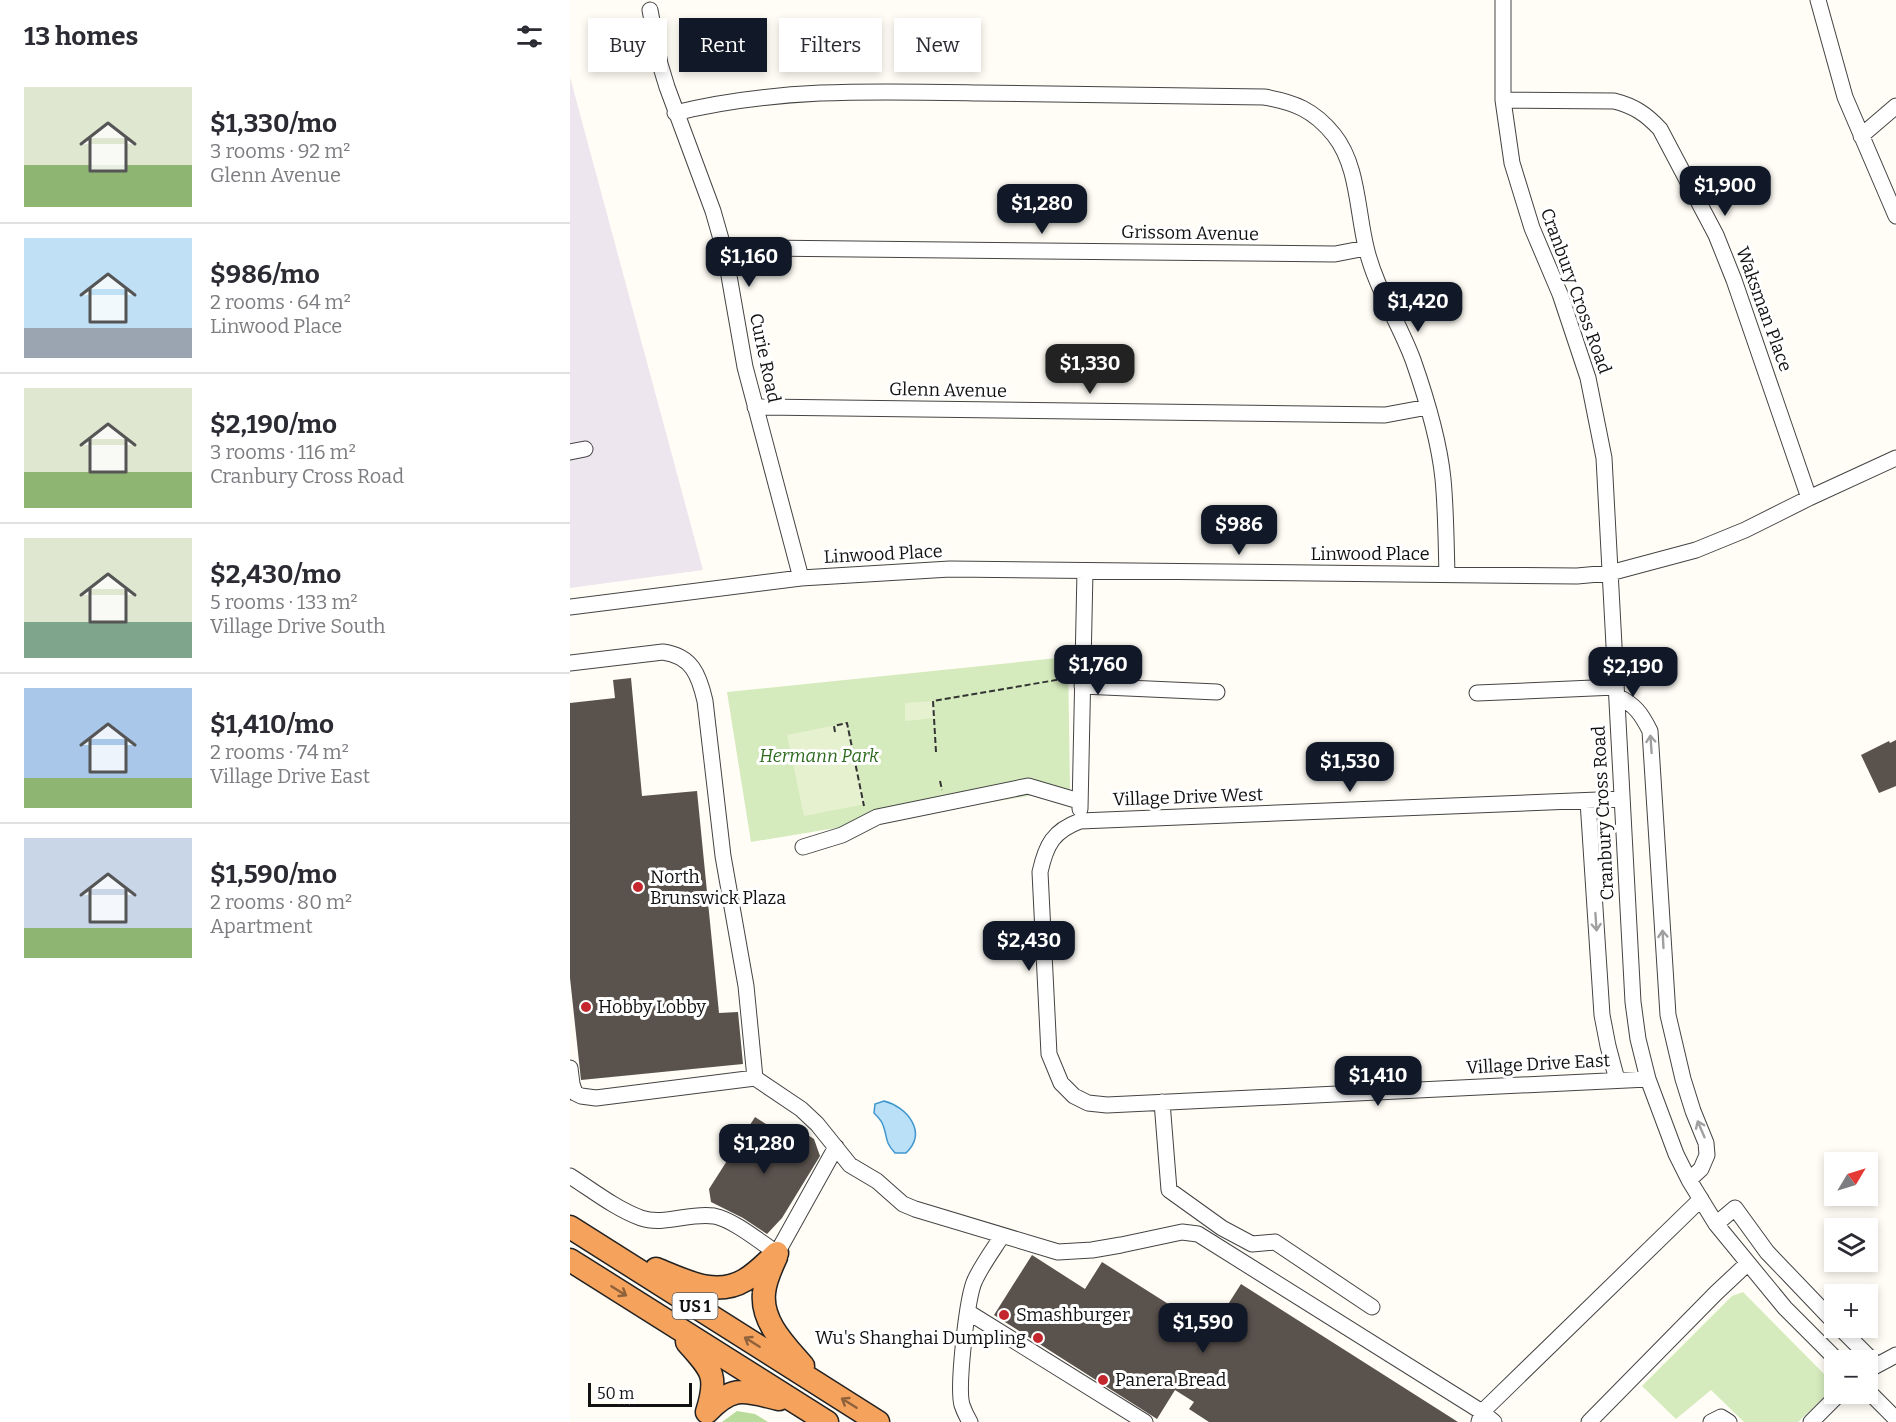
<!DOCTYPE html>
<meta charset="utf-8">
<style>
:root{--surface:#fff;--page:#f2f2f3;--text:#2b2b33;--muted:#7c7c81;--line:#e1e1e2;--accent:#111827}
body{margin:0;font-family:Bitter,serif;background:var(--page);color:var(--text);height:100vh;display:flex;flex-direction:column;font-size:22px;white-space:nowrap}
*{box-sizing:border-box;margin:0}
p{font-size:20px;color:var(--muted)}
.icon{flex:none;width:33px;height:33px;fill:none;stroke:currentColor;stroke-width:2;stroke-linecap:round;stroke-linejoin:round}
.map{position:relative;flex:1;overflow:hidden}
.sheet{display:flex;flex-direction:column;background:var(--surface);width:570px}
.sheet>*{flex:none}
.hud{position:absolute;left:18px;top:18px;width:570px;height:54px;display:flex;gap:12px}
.needle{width:39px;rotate:52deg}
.buttons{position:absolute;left:1254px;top:1152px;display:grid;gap:12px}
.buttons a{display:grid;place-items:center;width:54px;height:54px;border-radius:0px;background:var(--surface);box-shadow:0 3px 9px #0003;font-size:30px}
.scale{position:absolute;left:18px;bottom:15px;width:104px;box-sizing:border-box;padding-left:6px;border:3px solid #111;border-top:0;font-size:16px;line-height:21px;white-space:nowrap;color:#111;-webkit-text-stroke:4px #fff;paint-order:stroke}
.price{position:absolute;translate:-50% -51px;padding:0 14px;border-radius:12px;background:var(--accent);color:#fff;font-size:20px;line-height:39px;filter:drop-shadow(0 2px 3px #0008)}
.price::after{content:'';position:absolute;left:50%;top:36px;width:18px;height:14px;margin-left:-9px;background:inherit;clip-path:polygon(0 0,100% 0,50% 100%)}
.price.active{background:#222;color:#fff}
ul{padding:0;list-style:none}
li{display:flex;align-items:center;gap:18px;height:150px;padding:0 24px}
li+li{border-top:2px solid var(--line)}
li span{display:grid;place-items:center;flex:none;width:168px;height:120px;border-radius:0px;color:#555}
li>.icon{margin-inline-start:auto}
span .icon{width:72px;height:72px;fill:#fffc;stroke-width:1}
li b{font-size:26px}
h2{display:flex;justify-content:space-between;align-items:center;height:72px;padding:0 24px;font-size:26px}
.chip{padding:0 21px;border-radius:0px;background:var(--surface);box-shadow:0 3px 9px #0003;font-size:21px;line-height:54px}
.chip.active{background:var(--accent);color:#fff}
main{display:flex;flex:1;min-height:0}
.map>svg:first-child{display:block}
</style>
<main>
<section class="sheet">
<h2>13 homes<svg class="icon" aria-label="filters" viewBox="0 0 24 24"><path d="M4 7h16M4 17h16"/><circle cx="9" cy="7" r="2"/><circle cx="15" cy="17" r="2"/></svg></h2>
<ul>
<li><span style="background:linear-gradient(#dfe7d0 65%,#8fb573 0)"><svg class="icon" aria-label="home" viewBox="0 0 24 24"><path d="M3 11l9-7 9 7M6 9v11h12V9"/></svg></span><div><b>$1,330/mo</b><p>3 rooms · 92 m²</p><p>Glenn Avenue</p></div></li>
<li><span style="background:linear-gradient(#bfe0f5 75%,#9aa5b1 0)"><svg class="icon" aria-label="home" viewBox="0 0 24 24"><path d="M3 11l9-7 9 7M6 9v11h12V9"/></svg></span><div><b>$986/mo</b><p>2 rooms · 64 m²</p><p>Linwood Place</p></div></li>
<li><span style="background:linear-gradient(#dfe7d0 70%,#8fb573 0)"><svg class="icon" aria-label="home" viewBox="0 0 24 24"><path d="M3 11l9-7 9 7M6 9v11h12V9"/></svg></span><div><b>$2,190/mo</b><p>3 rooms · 116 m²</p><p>Cranbury Cross Road</p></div></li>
<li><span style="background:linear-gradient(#dfe7d0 70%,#7fa58c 0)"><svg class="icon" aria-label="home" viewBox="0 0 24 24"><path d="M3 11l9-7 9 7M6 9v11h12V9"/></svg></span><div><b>$2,430/mo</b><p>5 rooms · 133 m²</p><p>Village Drive South</p></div></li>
<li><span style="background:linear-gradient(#a9c7e8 75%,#8fb573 0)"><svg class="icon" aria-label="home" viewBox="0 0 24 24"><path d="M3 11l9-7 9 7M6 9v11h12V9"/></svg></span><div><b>$1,410/mo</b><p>2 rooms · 74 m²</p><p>Village Drive East</p></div></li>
<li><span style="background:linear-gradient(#c9d6e8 75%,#8fb573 0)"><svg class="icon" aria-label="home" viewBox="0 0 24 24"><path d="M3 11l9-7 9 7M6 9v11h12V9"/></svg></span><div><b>$1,590/mo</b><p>2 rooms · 80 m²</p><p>Apartment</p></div></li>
</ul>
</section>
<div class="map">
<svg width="1326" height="1422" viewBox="0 0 1326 1422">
<rect width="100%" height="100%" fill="#fffdf5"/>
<path fill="#eee6ef" d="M0,77L133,570L0,588Z"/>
<path fill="#d5ebbd" d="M498,657L500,789L181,842L157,692Z
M1173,1292L1259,1379L1256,1395L1228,1422H1174L1141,1390L1106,1419L1072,1386L1162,1296Z"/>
<path fill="#b9dc9c" d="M167,1411L185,1414L198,1422H152Z"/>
<path fill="#e6f2cf" d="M363,701L365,718L335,721V703Z
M277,723L295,804L234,816L217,735Z"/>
<path fill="#b9e0f7" stroke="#3f96cf" stroke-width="1.5" d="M314,1101C337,1107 358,1132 336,1153H325C314,1141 318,1138 313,1125C312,1121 307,1116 304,1113L305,1104Z"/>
<path fill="#5a524d" d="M61,678L72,796L127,791L149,1013L168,1012L173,1064L11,1080L0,978V703L45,698L43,680Z
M1326,740V786L1309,793L1291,755L1319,741L1320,743Z
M185,1117L223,1141L230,1130L244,1139L250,1156L212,1218L197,1234L173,1218L141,1202L139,1189Z
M462,1255L515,1289L532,1262L641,1331L671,1284L888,1422H639L619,1409L624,1402L605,1390L587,1419L424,1315Z"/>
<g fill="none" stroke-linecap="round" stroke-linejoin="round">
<defs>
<path id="minor" d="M933,0V100L942,163L962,228L990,294L1018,378L1034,458L1063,1002L1068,1039L1078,1079L1106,1154L1119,1180L1146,1224L1215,1308L1267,1360
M1248,0L1275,97L1326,216
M80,10L90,64L97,87L143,211L155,253L175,367L231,578
M933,100L1044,101C1064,106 1076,114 1090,129L1146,235L1164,280L1239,498
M105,113C205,88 306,91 408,93C503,94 599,96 694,97C724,102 744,110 764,135C788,165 787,210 796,247C805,287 829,322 843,360C856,397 869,439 873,479C876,510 876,542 877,574
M1291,136L1326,106
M155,253L192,248L765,254L796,248
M185,407L815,415L858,407
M0,452L15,449
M0,607L231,578L380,569L1007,576L1040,573L1126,550L1175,530L1239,498L1326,458
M0,663L93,652C122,656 129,675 135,701L153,856L176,986L185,1078L231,1109L247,1124L280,1165L307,1181L333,1204L345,1209L488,1252L522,1250L551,1245L612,1232L628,1234L912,1412L924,1422
M512,686L647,692
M907,693L1046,687
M1047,696C1065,705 1071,713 1080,731L1098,1015L1113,1079L1123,1111L1136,1143L1137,1155L1131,1169L1119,1180
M1052,799L510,821C483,831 476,845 470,872L479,1054L491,1083L504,1096L518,1103L537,1105L1078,1079
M1018,801L1032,1015L1038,1046L1047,1080
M510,809L515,571
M233,847L272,835L307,817L458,786L509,801
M0,1068L2,1084L5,1093L11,1096L26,1098L185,1078
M592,1102L599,1190L652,1228L682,1244L705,1242L802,1307
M0,1176C22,1190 46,1209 71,1218C94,1226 120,1212 144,1216C164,1220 190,1242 207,1253L266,1147
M1146,1224L1165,1208L1197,1252L1264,1322
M398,1312L575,1422
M1270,1328L1307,1365
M1300,1369L1326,1355
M1298,1391L1326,1419
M400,1422C397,1417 394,1411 392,1405C387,1388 397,1296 405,1280C412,1265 423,1250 432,1236
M909,1422L912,1412L1131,1199
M1019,1422L1146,1293L1178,1263
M1141,1422L1151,1417L1159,1422
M1241,1422L1269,1394"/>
<path id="highway" d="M0,1227L308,1422
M206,1257C201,1268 195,1280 194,1293C191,1322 215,1345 233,1366
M0,1260L257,1422
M86,1269C114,1280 145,1298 175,1280C187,1273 197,1262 207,1253
M117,1342C141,1370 149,1374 137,1412
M137,1412C164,1384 175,1391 209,1399"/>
</defs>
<use href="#minor" stroke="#444" stroke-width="17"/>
<use href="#highway" stroke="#222" stroke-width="25"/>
<path stroke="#333" stroke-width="2" stroke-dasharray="6 3" stroke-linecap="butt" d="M265,732L264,726L277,723L294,806
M366,752L363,701L498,678
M370,781L372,790"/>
<use href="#minor" stroke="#fff" stroke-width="15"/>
<use href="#highway" stroke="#f5a25d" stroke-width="22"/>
</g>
<defs><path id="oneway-shaft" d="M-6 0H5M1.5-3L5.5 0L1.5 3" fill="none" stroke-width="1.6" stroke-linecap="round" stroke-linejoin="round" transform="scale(1.5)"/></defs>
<g stroke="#a0a0a0">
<use href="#oneway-shaft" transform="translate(1081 744) rotate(-94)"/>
<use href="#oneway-shaft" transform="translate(1026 922) rotate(86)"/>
<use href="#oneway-shaft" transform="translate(1093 939) rotate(-93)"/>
<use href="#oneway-shaft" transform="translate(1131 1129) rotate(-113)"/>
</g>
<g stroke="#8e613b">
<use href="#oneway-shaft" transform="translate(49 1291) rotate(32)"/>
<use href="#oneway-shaft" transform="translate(182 1342) rotate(-148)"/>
<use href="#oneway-shaft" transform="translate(279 1403) rotate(-148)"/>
</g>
<g fill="#c4262e" stroke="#fff" stroke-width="2">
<circle cx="68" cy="887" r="6"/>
<circle cx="16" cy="1007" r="6"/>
<circle cx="434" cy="1315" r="6"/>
<circle cx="468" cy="1338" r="6"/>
<circle cx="533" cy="1380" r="6"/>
</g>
<g text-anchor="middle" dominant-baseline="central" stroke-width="6" stroke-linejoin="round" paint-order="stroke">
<rect fill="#fff" stroke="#585858" stroke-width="1.5" x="102.5" y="1293" width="45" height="26" rx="4.5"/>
<g font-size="16" font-weight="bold" fill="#111">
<text x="125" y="1306">US 1</text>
</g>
<g font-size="18" fill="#111" stroke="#fff">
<text transform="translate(620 233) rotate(1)">Grissom Avenue</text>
<text transform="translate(1006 291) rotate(70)">Cranbury Cross Road</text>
<text transform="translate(1194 309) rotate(70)">Waksman Place</text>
<text transform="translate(195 358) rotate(78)">Curie Road</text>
<text transform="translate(378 390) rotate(1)">Glenn Avenue</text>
<text transform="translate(313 554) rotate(-3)">Linwood Place</text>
<text x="800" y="554">Linwood Place</text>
<text transform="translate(618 797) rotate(-2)">Village Drive West</text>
<text transform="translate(1033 813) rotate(-93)">Cranbury Cross Road</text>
<text transform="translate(968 1064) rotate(-3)">Village Drive East</text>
</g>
<g font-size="18" font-style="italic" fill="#2f6b1f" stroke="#fff">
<text x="249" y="756">Hermann Park</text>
</g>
<g font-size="18" fill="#111" stroke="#fff" text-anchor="start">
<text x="80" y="877">North<tspan x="80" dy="21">Brunswick Plaza</tspan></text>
<text x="28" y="1007">Hobby Lobby</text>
<text x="446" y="1315">Smashburger</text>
<text x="456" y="1338" text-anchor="end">Wu's Shanghai Dumpling</text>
<text x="545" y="1380">Panera Bread</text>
</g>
</g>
</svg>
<div class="buttons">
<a><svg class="needle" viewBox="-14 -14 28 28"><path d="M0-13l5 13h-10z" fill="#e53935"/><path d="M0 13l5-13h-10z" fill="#7c7c81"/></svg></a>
<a><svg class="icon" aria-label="layers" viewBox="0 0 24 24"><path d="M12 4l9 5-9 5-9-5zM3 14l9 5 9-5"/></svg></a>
<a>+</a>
<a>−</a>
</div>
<div class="scale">50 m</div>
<b class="price" style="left:1155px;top:217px">$1,900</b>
<b class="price" style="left:472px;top:235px">$1,280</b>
<b class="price" style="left:179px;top:288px">$1,160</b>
<b class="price" style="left:848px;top:333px">$1,420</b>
<b class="price active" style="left:520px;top:395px">$1,330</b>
<b class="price" style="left:669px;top:556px">$986</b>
<b class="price" style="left:528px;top:696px">$1,760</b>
<b class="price" style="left:1063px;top:698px">$2,190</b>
<b class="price" style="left:780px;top:793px">$1,530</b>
<b class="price" style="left:459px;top:972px">$2,430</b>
<b class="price" style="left:808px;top:1107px">$1,410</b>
<b class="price" style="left:194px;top:1175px">$1,280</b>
<b class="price" style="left:633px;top:1354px">$1,590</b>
<div class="hud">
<a class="chip">Buy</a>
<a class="chip active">Rent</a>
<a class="chip">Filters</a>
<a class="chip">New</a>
</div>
</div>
</main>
